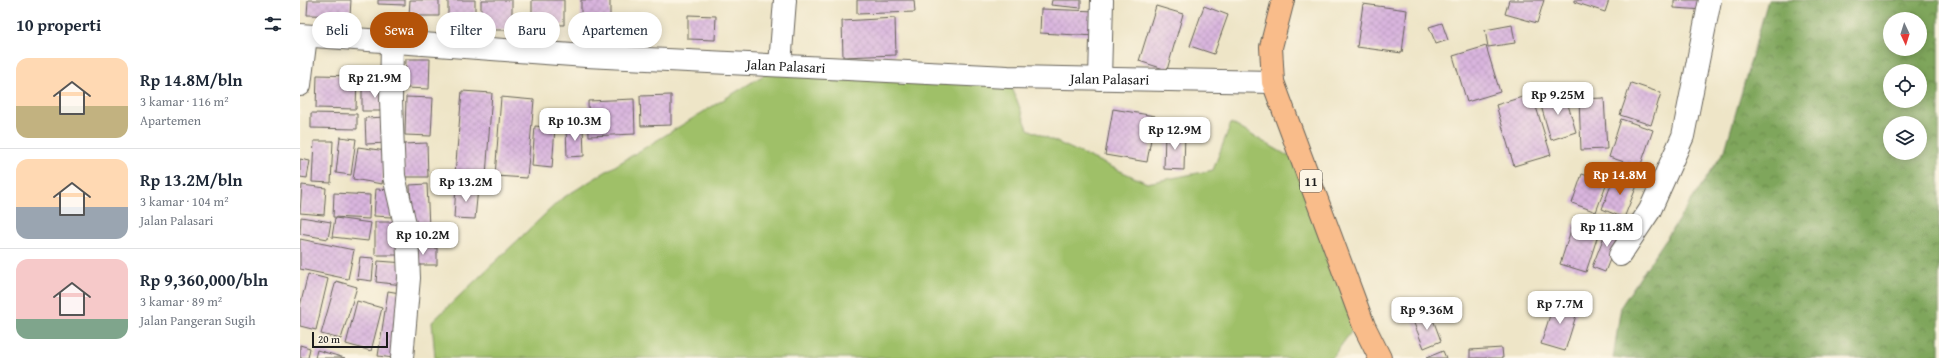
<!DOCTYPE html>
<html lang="id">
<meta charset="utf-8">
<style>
:root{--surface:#fff;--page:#f6f6f7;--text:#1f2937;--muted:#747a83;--line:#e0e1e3;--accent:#b45309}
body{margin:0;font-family:"Gentium Book Plus",serif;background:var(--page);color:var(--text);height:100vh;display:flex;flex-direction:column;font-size:15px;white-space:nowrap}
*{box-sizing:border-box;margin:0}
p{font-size:13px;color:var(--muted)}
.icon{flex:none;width:22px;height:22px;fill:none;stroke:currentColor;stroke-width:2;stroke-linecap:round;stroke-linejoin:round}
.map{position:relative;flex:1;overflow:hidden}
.details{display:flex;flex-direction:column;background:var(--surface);width:300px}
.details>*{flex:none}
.top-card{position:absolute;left:12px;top:12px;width:380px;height:36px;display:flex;gap:8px}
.needle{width:26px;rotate:176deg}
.fabs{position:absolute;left:1583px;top:12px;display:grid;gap:8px}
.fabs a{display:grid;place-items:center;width:44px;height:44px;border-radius:50%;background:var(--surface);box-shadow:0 2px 10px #0003;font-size:20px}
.scale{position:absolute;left:12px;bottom:10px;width:76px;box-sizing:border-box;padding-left:4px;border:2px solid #1c1c1c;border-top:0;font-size:11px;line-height:14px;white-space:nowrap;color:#1c1c1c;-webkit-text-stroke:3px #fcf5e5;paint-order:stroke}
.price{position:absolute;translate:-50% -34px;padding:0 9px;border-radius:8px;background:#fff;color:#222;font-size:13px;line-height:26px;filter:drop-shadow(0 1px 2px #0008)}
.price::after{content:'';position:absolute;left:50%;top:24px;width:12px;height:9px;margin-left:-6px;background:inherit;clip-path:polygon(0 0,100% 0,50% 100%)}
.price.current{background:var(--accent);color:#fff}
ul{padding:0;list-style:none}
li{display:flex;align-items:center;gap:12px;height:100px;padding:0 16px}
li+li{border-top:1px solid var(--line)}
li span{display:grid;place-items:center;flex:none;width:112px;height:80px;border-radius:12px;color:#555}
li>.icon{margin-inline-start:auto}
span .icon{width:48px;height:48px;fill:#fffc;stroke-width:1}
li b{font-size:17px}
h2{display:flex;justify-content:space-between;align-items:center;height:48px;padding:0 16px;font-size:17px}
.chip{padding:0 14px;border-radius:18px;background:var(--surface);box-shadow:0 2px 10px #0003;font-size:14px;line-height:36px}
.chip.current{background:var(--accent);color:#fff}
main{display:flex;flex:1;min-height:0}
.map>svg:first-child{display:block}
</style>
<main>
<section class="details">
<h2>10 properti<svg class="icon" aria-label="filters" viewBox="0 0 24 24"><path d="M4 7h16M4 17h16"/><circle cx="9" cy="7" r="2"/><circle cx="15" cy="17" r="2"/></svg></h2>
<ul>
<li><span style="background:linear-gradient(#ffd9b3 60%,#c2b280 0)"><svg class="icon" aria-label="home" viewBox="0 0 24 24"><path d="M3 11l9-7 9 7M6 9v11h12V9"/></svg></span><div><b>Rp 14.8M/bln</b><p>3 kamar · 116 m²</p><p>Apartemen</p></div></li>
<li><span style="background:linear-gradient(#ffd9b3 60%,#9aa5b1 0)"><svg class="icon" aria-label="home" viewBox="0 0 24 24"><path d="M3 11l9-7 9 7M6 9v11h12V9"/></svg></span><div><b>Rp 13.2M/bln</b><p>3 kamar · 104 m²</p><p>Jalan Palasari</p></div></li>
<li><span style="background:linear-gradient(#f6c9c9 75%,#7fa58c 0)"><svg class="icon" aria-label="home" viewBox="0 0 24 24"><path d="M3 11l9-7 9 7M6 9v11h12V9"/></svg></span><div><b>Rp 9,360,000/bln</b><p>3 kamar · 89 m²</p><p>Jalan Pangeran Sugih</p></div></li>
</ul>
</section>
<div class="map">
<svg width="1639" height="358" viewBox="0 0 1639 358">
<defs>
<pattern id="forest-crowns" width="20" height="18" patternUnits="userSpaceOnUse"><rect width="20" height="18" fill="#7fa65c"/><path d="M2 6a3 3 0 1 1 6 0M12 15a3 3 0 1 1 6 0" fill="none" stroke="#67864b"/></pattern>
<pattern id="building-cross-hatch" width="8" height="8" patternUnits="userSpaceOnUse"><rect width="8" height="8" fill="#d9b5de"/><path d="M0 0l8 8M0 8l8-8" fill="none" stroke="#ba9bbe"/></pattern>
</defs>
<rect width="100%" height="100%" fill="#fcf5e5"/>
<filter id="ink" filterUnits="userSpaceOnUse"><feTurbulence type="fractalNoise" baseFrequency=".025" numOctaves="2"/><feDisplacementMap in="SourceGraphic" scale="8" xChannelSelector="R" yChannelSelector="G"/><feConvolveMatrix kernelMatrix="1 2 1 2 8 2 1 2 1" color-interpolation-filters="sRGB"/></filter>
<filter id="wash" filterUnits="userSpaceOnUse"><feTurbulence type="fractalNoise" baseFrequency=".012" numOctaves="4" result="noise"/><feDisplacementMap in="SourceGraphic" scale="16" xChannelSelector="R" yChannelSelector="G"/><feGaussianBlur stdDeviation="0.9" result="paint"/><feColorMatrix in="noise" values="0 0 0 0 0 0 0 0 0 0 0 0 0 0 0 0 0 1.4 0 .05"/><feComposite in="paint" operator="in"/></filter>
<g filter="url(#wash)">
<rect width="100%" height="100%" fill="#eee5c7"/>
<path fill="url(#forest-crowns)" stroke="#4e613c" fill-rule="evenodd" d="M1468,0H1639V358H1313L1321,306L1425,150ZM1590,19H1620V49H1590ZM1590,71H1620V101H1590ZM1590,123H1620V153H1590Z"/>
<path fill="#9fc068" stroke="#5e6e42" d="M480,65L708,77L728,129L847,183L913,170L931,123L1014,171L1067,310L1032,358H135L132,322L261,199Z"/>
<g id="blocks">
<path fill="url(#building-cross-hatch)" d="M8,0H51L50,16L7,15Z
M78,0H105V5L78,4Z
M110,0H139V16H109Z
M148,0H175V24H148Z
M181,0H212V30H181Z
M232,0H264V25L232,24Z
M281,0H310V20H281Z
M557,0H614L615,12L557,14Z
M752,0H781V8L751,5Z
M1209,0H1244L1237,23L1205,14Z
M1274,0H1309L1305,12L1274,2Z
M1374,0H1405L1404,10L1374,8Z
M1063,4L1107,10L1102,53L1057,47Z
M856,6L883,14L867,70L839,61Z
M904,6L928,15L914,54L890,46Z
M741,9L797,11L796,36L740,33Z
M388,15L416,16L415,40L388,39Z
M595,18L596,55L543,57L542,21Z
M1142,23L1148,40L1136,44L1129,27Z
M1212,25L1215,43L1188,47L1185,30Z
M1186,46L1200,92L1167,102L1153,56Z
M106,59H130L129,89L105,88Z
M64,69L87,70L86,83H64Z
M17,75L57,76L56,109L16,108Z
M1331,83L1361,93L1351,125L1320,115Z
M62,87H88L87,111H62Z
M162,91L192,93L186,176L155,174Z
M1264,91L1276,132L1251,140L1239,99Z
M1232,94L1251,155L1214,166L1196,105Z
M371,95V125L341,126L340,96Z
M106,97L133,98L131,136L105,135Z
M201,97L234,100L227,178L195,176Z
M1304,98L1307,149L1281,150L1279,99Z
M334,99L335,134L289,136L288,101Z
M813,109L855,116L847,162L805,155Z
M11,113L57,114V129L11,128Z
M87,117L88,143L66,144L65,118Z
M1321,119L1353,130L1340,167L1309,157Z
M235,126L255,128L252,168L232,166Z
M283,126L284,156L267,157L266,127Z
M865,132H885L884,170L864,169Z
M40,137L56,139L51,175L36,173Z
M14,141H33L31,183L12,182Z
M127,143L128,177H104L103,144Z
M58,147L86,151L82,184L53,179Z
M0,159L10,161L7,178L0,177Z
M1282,174L1307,182L1296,212L1272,203Z
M1315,174L1338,183L1324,218L1302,209Z
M127,184L129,227L112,228L110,185Z
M2,185L26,188L24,215L0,213Z
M156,186L178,188L175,219L154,218Z
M76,189L93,190L91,217L74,216Z
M34,193L70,195L69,219L33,217Z
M1,217L31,222L28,239L0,234Z
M35,218L71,223L68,241L32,237Z
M75,222H101V255H75Z
M1273,224L1299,232L1286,272L1260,264Z
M1309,224L1322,229L1305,272L1292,267Z
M0,239L54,250L48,279L0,269Z
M109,248H137V265H109Z
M60,257L74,258L72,281L57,279Z
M78,261L105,263L103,285L76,282Z
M8,274L28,279L16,330L0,326V306Z
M36,281L57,287L41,339L21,334Z
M88,291L106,294L93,358L78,356Z
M1255,299L1279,306L1265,351L1241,344Z
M57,301L82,308L71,351L46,344Z
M1131,314L1141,341L1124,348L1113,321Z
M0,345L10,348L8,358H0Z
M1202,348L1203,358H1170V350Z
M17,350L45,358H15Z
M1143,351L1146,358H1126Z"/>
</g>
</g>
<g filter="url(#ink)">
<use href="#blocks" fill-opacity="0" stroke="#666258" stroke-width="1"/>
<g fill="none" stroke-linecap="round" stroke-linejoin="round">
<defs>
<g id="minor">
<path id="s1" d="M0,35L286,56L708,77L973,82"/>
<path d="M92,42L91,100L94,176L107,233L109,278L102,358"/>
<path d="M480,65L485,0"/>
<path d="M800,79L802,0"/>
<path d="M0,85L6,36"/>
<path d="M1320,255L1350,210L1383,136L1410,0"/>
</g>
<path id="highway" d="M983,0L971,47L973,82L1064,326L1080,358"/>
</defs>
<use href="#minor" stroke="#666258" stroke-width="24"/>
<use href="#highway" stroke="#666258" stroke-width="24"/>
<use href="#minor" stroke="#fff" stroke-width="22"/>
<use href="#highway" stroke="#f9bc8a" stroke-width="22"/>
</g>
</g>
<g text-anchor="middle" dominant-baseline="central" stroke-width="3" stroke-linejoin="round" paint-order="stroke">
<rect fill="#fcf5e5" stroke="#5f5d58" stroke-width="1" x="1000" y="170" width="22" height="22" rx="3"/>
<g font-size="13" font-weight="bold" fill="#1c1c1c">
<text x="1011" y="181">11</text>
</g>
<g font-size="14" fill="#1c1c1c" stroke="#fcf5e5">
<text stroke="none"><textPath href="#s1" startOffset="487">Jalan Palasari</textPath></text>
<text stroke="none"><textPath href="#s1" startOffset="811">Jalan Palasari</textPath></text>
</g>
</g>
</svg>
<div class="fabs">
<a><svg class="needle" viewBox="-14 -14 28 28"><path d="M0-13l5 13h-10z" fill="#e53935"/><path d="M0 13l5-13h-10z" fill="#747a83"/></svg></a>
<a><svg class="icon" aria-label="locate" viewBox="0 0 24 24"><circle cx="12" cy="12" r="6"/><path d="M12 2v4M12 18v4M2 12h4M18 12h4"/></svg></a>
<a><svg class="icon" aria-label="layers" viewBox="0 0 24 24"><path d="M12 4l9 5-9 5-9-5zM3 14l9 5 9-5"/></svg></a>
</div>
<div class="scale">20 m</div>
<b class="price" style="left:75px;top:99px">Rp 21.9M</b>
<b class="price" style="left:1258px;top:116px">Rp 9.25M</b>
<b class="price" style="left:275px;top:142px">Rp 10.3M</b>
<b class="price" style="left:875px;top:151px">Rp 12.9M</b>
<b class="price current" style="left:1320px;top:196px">Rp 14.8M</b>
<b class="price" style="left:166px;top:203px">Rp 13.2M</b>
<b class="price" style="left:1307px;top:248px">Rp 11.8M</b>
<b class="price" style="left:123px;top:256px">Rp 10.2M</b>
<b class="price" style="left:1260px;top:325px">Rp 7.7M</b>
<b class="price" style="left:1127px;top:331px">Rp 9.36M</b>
<div class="top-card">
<a class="chip">Beli</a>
<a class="chip current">Sewa</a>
<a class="chip">Filter</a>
<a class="chip">Baru</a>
<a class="chip">Apartemen</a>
</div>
</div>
</main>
